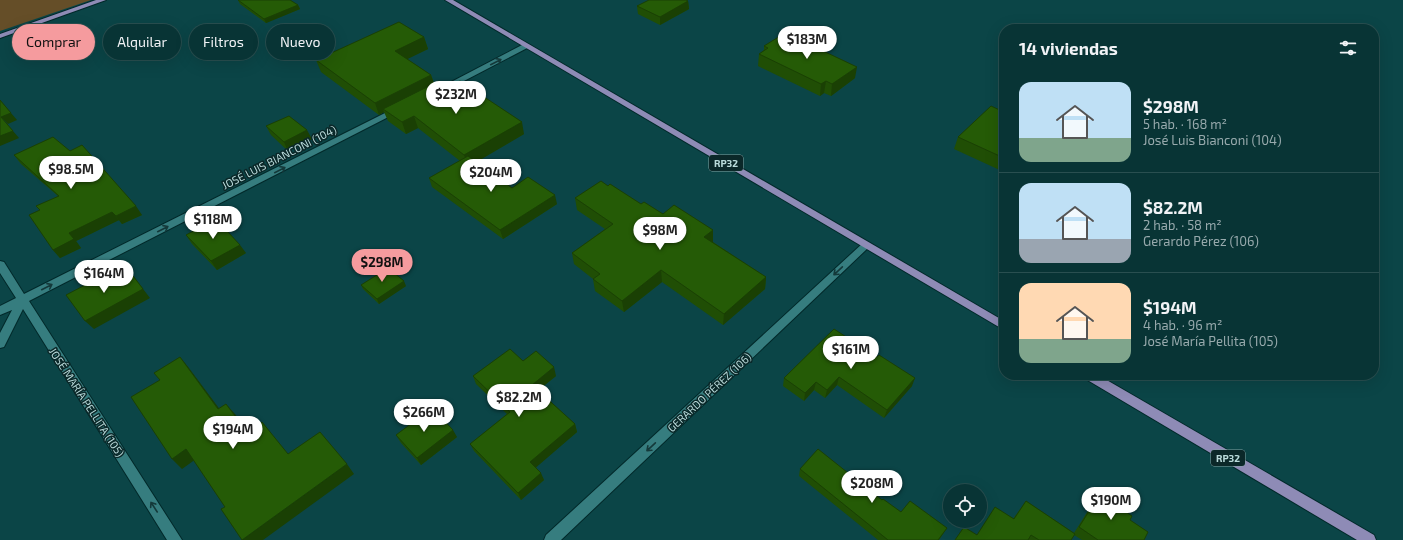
<!DOCTYPE html>
<html lang="es">
<meta charset="utf-8">
<style>
:root{--surface:#083435;--page:#163f41;--text:#f1f3f6;--muted:#98aaad;--line:#294f50;--accent:#f59b9e}
body{margin:0;font-family:"Exo 2",sans-serif;background:var(--page);color:var(--text);height:100vh;display:flex;flex-direction:column;font-size:15px;white-space:nowrap}
*{box-sizing:border-box;margin:0}
p{font-size:13px;color:var(--muted)}
.icon{flex:none;width:22px;height:22px;fill:none;stroke:currentColor;stroke-width:2;stroke-linecap:round;stroke-linejoin:round}
.map{position:relative;flex:1;overflow:hidden}
.details{position:absolute;left:999px;top:24px;width:380px;height:356px;display:flex;flex-direction:column;background:var(--surface);border-radius:16px;box-shadow:0 4px 16px #0002,0 0 0 1px var(--line)}
.details>*{flex:none}
.top-card{position:absolute;left:12px;top:24px;width:380px;height:36px;display:flex;gap:8px}
.buttons{position:absolute;left:943px;top:484px;display:grid;gap:8px}
.buttons a{display:grid;place-items:center;width:44px;height:44px;border-radius:50%;background:var(--surface);box-shadow:0 4px 16px #0002,0 0 0 1px var(--line);font-size:20px}
.price{position:absolute;translate:-50% -34px;padding:0 9px;border-radius:14px;background:#fff;color:#222;font-size:13px;line-height:26px;filter:drop-shadow(0 1px 2px #0008)}
.price::after{content:'';position:absolute;left:50%;top:24px;width:12px;height:9px;margin-left:-6px;background:inherit;clip-path:polygon(0 0,100% 0,50% 100%)}
.price.selected{background:var(--accent);color:#111}
ul{padding:0;list-style:none}
li{display:flex;align-items:center;gap:12px;height:100px;padding:0 20px}
li+li{border-top:1px solid var(--line)}
li span{display:grid;place-items:center;flex:none;width:112px;height:80px;border-radius:12px;color:#555}
li>.icon{margin-inline-start:auto}
span .icon{width:48px;height:48px;fill:#fffc;stroke-width:1}
li b{font-size:17px}
h2{display:flex;justify-content:space-between;align-items:center;height:48px;padding:0 20px;font-size:17px}
.tag{padding:0 14px;border-radius:18px;background:var(--surface);box-shadow:0 4px 16px #0002,0 0 0 1px var(--line);font-size:14px;line-height:36px}
.tag.selected{background:var(--accent);color:#111}
.map>svg:first-child{display:block}
</style>
<div class="map">
<svg width="1403" height="540" viewBox="0 0 1403 540">
<rect width="100%" height="100%" fill="#0b4547"/>
<path fill="#654e28" d="M0,0H91L0,31Z"/>
<g fill="none" stroke-linecap="round" stroke-linejoin="round">
<defs>
<path id="minor" d="M524,44H527L531,46L439,94H433L432,92Z
M395,108H401L402,110L29,301L182,540H167L23,309L4,347L0,348V333L12,310L0,315V306L16,298L0,273V261L4,262L24,294Z
M866,242L871,245L869,247L561,540H544L546,535L863,243Z"/>
<path id="major" d="M96,0H106L0,38V34Z
M445,0H453L1004,321V330Z
M1082,375H1098L1374,535L1376,540H1357L1084,378Z"/>
</defs>
<use href="#minor" stroke="#02292a" stroke-width="2"/>
<use href="#major" stroke="#02292a" stroke-width="2"/>
<use href="#minor" fill="#367d7f" fill-rule="evenodd"/>
<use href="#major" fill="#8e8bb6" fill-rule="evenodd"/>
</g>
<path fill="#204e05" d="M238,0L298,5L300,9L266,23L240,4Z
M688,1L689,9L660,25L638,14L637,6Z
M424,37L428,49L407,59L431,75L434,83L449,87L524,134L476,162L512,188L557,204L503,239L432,187L429,178L460,161L418,128L406,134L388,121L384,112L379,115L321,72L316,60Z
M764,46L855,78L831,96L824,93L820,96L758,66L759,54L764,50Z
M1004,112V172L954,149L958,137Z
M266,126L312,139L288,151L271,135Z
M14,155L142,215L122,224L119,220L76,241L81,248L60,258L53,250L40,210L58,196L21,164Z
M608,186L641,204L663,214L713,242L766,277L765,289L723,325L662,282L624,312L595,291L593,279L574,264L572,253L605,229L577,210L575,198Z
M186,235L246,253L217,270L192,244Z
M361,285L406,286L379,304L363,289Z
M834,329L912,386L884,418L837,385L825,398L814,390L804,401L783,386L784,378Z
M473,376H556L538,390L575,424L577,432L536,467L544,480L521,500L474,451L470,444L507,414L476,384Z
M396,435L457,437L421,465L401,443Z
M800,469L882,500L901,512L947,528L939,540H878L799,476Z
M1104,488L1117,506L1130,520L1144,540H1082L1074,535L1071,540H955L977,535L1013,519L1026,501L1074,533L1098,495Z"/>
<path fill="#1a4004" d="M688,1L689,9L660,25V17Z
M298,5L300,9L266,23L264,19Z
M424,37L428,49L399,63L395,51Z
M857,67L855,78L831,96L832,84Z
M431,75L435,87L383,109L384,112L379,115L375,103Z
M826,81L824,93L820,96L821,84Z
M11,113L17,120L8,124L1,117Z
M414,116L418,128L406,134L402,122Z
M522,122L524,134L468,167L464,155Z
M307,130L312,139L288,151L284,142Z
M13,131L19,138L0,146V136Z
M555,195L557,204L503,239L500,230Z
M136,206L142,215L122,224L116,216Z
M112,212L119,220L76,241L81,248L60,258L53,250L69,233Z
M713,230V242L704,249V237Z
M240,245L246,253L217,270L211,261Z
M127,268L150,298L94,329L85,321Z
M661,270L662,282L624,312L622,301Z
M766,277L765,289L723,325L724,314Z
M404,281L406,286L379,304L377,299Z
M180,357L189,368L227,419L218,409Z
M554,367L556,376L535,393L532,385Z
M839,377L837,385L825,398L827,390Z
M915,378L912,386L884,418L887,410Z
M816,382L814,390L804,401L805,393Z
M226,404L235,414L256,442L247,432Z
M575,424L577,432L533,470L530,462Z
M453,430L457,437L421,465L417,458Z
M186,449L196,459L182,469L172,459Z
M347,464L354,474L263,540H242Z
M541,473L544,480L521,500L518,493Z"/>
<path fill="#255b06" stroke="#1a4004" d="M238,0H290L298,5L264,19Z
M649,0H686L688,1L660,17L637,6Z
M399,22L424,37L395,51L431,75L375,103L316,60Z
M785,33L857,67L832,84L826,81L821,84L759,54L768,48L764,46Z
M439,81L449,87L460,81L522,122L464,155L414,116L402,122L383,109Z
M0,100L11,113L1,117L13,131L0,136Z
M991,106L1004,112V158L958,137Z
M289,116L307,130L284,142L266,126Z
M53,137L70,151L82,145L136,206L116,216L112,212L69,233L74,239L53,250L29,215L40,210L36,206L59,196L14,155Z
M468,156L512,188L528,177L555,195L500,230L429,178Z
M601,181L608,186L610,184L641,204L644,202L663,214L674,205L713,230L704,237L766,277L724,314L661,270L622,301L593,279L600,274L572,253L613,224L575,198Z
M216,219L240,245L211,261L186,235Z
M127,268L143,289L85,321L66,295L89,283L92,286Z
M388,268L404,281L377,299L361,285Z
M834,329L877,357L879,355L915,378L887,410L839,377L827,390L816,382L805,393L784,378Z
M510,349L523,361L536,351L554,367L532,385L575,424L530,462L541,473L518,493L470,444L510,412L473,376Z
M180,357L218,409L226,404L247,432L262,422L288,454L320,432L347,464L242,540L221,509L225,507L186,449L172,459L131,397L160,380L154,373Z
M432,408L453,430L417,458L396,435Z
M818,449L882,500L883,499L901,512L910,501L947,528L938,540H888L800,469Z
M1104,488L1120,499L1117,506L1132,516L1130,520L1148,532L1144,540H1098L1079,527Z
M1026,501L1075,534L1071,540H1039L1031,535L1028,540H955L964,527L977,535L995,507L1014,519Z"/>
<defs><path id="oneway-shaft" d="M-6 0H5M1.5-3L5.5 0L1.5 3" fill="none" stroke-width="1.6" stroke-linecap="round" stroke-linejoin="round"/></defs>
<g stroke="#14393a">
<use href="#oneway-shaft" transform="translate(496 62) rotate(-27)"/>
<use href="#oneway-shaft" transform="translate(280 170) rotate(-27)"/>
<use href="#oneway-shaft" transform="translate(163 229) rotate(-27)"/>
<use href="#oneway-shaft" transform="translate(838 271) rotate(137)"/>
<use href="#oneway-shaft" transform="translate(47 287) rotate(-27)"/>
<use href="#oneway-shaft" transform="translate(651 447) rotate(137)"/>
<use href="#oneway-shaft" transform="translate(154 507) rotate(-123)"/>
</g>
<g text-anchor="middle" dominant-baseline="central" stroke-width="3" stroke-linejoin="round" paint-order="stroke">
<g fill="#0b2829" stroke="#85a5a5" stroke-width="1">
<rect x="709" y="155" width="34" height="16" rx="3"/>
<rect x="1211" y="450" width="34" height="16" rx="3"/>
</g>
<g font-size="10" font-weight="bold" fill="#b9dada">
<text x="726" y="163">RP32</text>
<text x="1228" y="458">RP32</text>
</g>
<g font-size="11" fill="#b9dada" stroke="#0b2829">
<text transform="translate(279 157) rotate(-27)">JOSÉ LUIS BIANCONI (104)</text>
<text transform="translate(709 392) rotate(-43)">GERARDO PÉREZ (106)</text>
<text transform="translate(87 402) rotate(57)">JOSÉ MARÍA PELLITA (105)</text>
</g>
</g>
</svg>
<div class="buttons">
<a><svg class="icon" aria-label="locate" viewBox="0 0 24 24"><circle cx="12" cy="12" r="6"/><path d="M12 2v4M12 18v4M2 12h4M18 12h4"/></svg></a>
</div>
<b class="price" style="left:807px;top:60px">$183M</b>
<b class="price" style="left:456px;top:115px">$232M</b>
<b class="price" style="left:71px;top:190px">$98.5M</b>
<b class="price" style="left:491px;top:193px">$204M</b>
<b class="price" style="left:213px;top:240px">$118M</b>
<b class="price" style="left:660px;top:251px">$98M</b>
<b class="price selected" style="left:382px;top:283px">$298M</b>
<b class="price" style="left:104px;top:294px">$164M</b>
<b class="price" style="left:851px;top:370px">$161M</b>
<b class="price" style="left:519px;top:418px">$82.2M</b>
<b class="price" style="left:424px;top:433px">$266M</b>
<b class="price" style="left:233px;top:450px">$194M</b>
<b class="price" style="left:872px;top:504px">$208M</b>
<b class="price" style="left:1111px;top:521px">$190M</b>
<div class="top-card">
<a class="tag selected">Comprar</a>
<a class="tag">Alquilar</a>
<a class="tag">Filtros</a>
<a class="tag">Nuevo</a>
</div>
<section class="details">
<h2>14 viviendas<svg class="icon" aria-label="filters" viewBox="0 0 24 24"><path d="M4 7h16M4 17h16"/><circle cx="9" cy="7" r="2"/><circle cx="15" cy="17" r="2"/></svg></h2>
<ul>
<li><span style="background:linear-gradient(#bfe0f5 70%,#7fa58c 0)"><svg class="icon" aria-label="home" viewBox="0 0 24 24"><path d="M3 11l9-7 9 7M6 9v11h12V9"/></svg></span><div><b>$298M</b><p>5 hab. · 168 m²</p><p>José Luis Bianconi (104)</p></div></li>
<li><span style="background:linear-gradient(#bfe0f5 70%,#9aa5b1 0)"><svg class="icon" aria-label="home" viewBox="0 0 24 24"><path d="M3 11l9-7 9 7M6 9v11h12V9"/></svg></span><div><b>$82.2M</b><p>2 hab. · 58 m²</p><p>Gerardo Pérez (106)</p></div></li>
<li><span style="background:linear-gradient(#ffd9b3 70%,#7fa58c 0)"><svg class="icon" aria-label="home" viewBox="0 0 24 24"><path d="M3 11l9-7 9 7M6 9v11h12V9"/></svg></span><div><b>$194M</b><p>4 hab. · 96 m²</p><p>José María Pellita (105)</p></div></li>
</ul>
</section>
</div>
